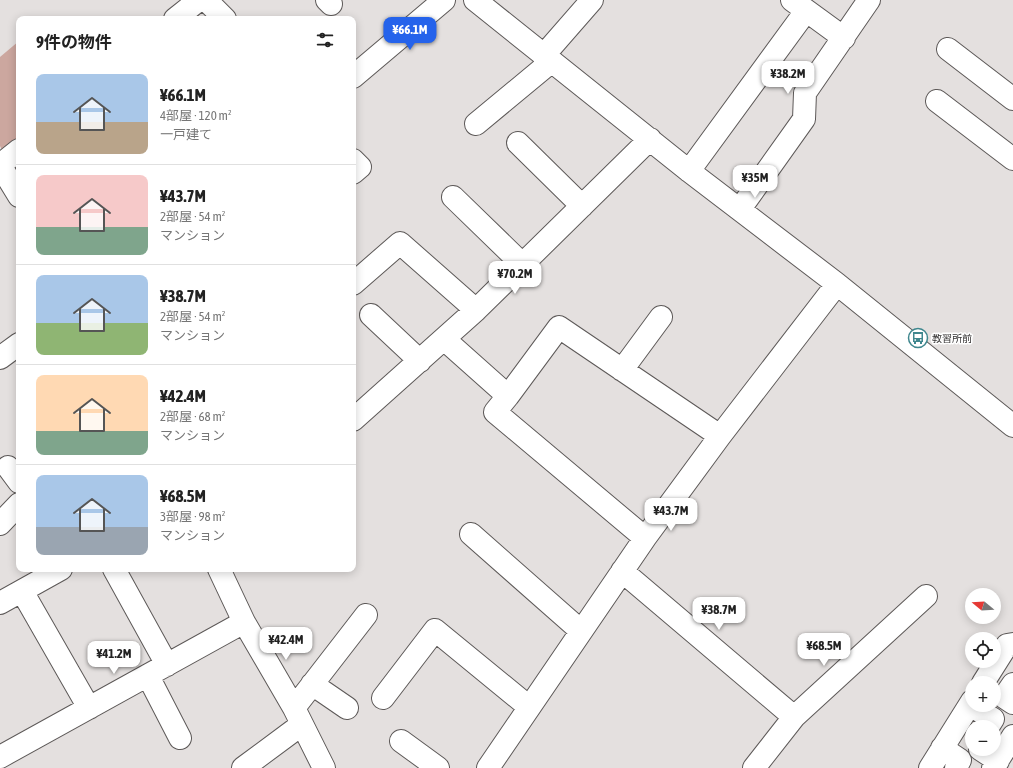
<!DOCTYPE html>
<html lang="ja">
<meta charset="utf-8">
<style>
:root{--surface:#fff;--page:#f2f2f2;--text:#222;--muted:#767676;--line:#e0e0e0;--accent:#2563eb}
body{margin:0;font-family:"Asap Condensed","Noto Sans JP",sans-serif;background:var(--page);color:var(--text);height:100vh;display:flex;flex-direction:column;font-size:15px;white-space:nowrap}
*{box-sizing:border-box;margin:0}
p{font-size:13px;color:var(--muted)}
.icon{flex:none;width:22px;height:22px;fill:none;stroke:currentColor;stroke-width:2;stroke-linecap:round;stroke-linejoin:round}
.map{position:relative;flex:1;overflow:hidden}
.side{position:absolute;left:16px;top:16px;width:340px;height:556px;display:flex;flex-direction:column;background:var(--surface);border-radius:8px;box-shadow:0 2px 10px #0003}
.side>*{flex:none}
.needle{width:26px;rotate:288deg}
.tools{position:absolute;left:965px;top:588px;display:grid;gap:8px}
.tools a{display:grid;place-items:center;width:36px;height:36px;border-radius:50%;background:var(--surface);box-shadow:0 2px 10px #0003;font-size:20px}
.price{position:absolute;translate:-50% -34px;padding:0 9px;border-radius:8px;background:#fff;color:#222;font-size:13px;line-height:26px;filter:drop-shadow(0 1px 2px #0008)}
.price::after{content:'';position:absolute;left:50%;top:24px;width:12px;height:9px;margin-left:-6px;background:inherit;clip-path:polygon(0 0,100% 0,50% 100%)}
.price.selected{background:var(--accent);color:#fff}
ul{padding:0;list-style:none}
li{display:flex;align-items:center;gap:12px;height:100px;padding:0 20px}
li+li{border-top:1px solid var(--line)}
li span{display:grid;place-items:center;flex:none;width:112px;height:80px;border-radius:8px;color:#555}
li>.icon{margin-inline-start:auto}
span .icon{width:48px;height:48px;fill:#fffc;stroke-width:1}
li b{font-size:17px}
h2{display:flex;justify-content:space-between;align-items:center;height:48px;padding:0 20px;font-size:17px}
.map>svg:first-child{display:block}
</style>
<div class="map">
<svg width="1013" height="768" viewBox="0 0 1013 768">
<rect width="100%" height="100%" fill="#e4e0df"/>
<path fill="#cca79f" d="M19,41V144L5,156L0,146V57Z"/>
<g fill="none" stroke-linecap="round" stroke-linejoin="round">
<defs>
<path id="minor" d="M206,0L225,19
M327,0L331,4
M475,0L689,171L837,284L1013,426
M792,0L844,38
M175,19L199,0
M948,49L1013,99
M544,55L592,0
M353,77L444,0
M937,101L1013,159
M476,124L552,61
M518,143L582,206
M353,160L360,167L353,173
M0,165L19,196
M0,165L19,150
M689,171L806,11
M453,197L522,264
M740,209L804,119L805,93L869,0
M353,284L400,243L476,310
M371,315L420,361
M444,339L508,396L495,412L645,538
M0,358L19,344
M622,370L661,317
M508,396L559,327L720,436
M353,420L476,310L650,139
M8,467L19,482
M0,524L19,504
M471,534L581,631
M114,569L167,665
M219,569L244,622L294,708L324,768
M622,571L794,717
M22,591L89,708
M0,603L61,569
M148,676L180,738
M983,683L1007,645L1013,644
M312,684L347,708
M1013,684L1004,697L1013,703
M383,698L435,630L529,707
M970,705L993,719L988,727
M294,708L366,615
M401,741L438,768
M942,748L960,760L956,768
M980,749L998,761
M0,757L244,622
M243,768L301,725
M488,768L645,538L720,436L837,284
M754,768L794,717L926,596
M930,768L972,701
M993,768L1013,736"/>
</defs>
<use href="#minor" stroke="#5d5958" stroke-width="24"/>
<use href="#minor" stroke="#fff" stroke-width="22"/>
</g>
<defs>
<symbol id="bus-ring" viewBox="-11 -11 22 22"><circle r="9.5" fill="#fff" stroke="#3f878e" stroke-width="1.5"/><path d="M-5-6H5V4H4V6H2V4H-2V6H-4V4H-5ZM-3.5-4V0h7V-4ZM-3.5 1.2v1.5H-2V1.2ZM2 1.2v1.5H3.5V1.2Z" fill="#3f878e"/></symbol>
</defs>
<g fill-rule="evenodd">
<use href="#bus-ring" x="907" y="327" width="22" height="22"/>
</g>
<g text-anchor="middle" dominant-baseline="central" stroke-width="3" stroke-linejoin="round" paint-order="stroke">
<g font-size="10" fill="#353333" stroke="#fff" text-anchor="start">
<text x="932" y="338">教習所前</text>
</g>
</g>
</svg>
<div class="tools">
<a><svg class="needle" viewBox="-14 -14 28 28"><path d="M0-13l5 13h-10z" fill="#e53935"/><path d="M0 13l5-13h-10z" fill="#767676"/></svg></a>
<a><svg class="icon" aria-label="locate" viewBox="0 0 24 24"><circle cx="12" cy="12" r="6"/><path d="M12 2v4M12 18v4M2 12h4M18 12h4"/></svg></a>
<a>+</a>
<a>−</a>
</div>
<b class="price selected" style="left:410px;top:51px">¥66.1M</b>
<b class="price" style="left:788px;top:95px">¥38.2M</b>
<b class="price" style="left:755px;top:199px">¥35M</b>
<b class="price" style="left:515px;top:295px">¥70.2M</b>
<b class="price" style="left:671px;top:532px">¥43.7M</b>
<b class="price" style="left:719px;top:631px">¥38.7M</b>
<b class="price" style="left:286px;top:661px">¥42.4M</b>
<b class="price" style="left:824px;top:667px">¥68.5M</b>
<b class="price" style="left:114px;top:675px">¥41.2M</b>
<section class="side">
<h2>9件の物件<svg class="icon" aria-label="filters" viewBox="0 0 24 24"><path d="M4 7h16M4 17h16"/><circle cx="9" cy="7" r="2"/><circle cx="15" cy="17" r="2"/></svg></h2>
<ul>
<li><span style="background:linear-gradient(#a9c7e8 60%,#b9a48a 0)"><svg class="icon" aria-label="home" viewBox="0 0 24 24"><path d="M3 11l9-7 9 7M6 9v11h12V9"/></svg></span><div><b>¥66.1M</b><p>4部屋 · 120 m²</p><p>一戸建て</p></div></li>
<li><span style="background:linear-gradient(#f6c9c9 65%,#7fa58c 0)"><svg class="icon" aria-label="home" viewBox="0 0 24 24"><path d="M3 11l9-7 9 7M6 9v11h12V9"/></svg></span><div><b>¥43.7M</b><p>2部屋 · 54 m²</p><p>マンション</p></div></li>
<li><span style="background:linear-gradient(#a9c7e8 60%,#8fb573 0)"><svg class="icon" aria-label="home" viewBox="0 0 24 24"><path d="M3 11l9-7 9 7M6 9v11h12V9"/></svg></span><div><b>¥38.7M</b><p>2部屋 · 54 m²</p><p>マンション</p></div></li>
<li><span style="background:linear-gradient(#ffd9b3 70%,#7fa58c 0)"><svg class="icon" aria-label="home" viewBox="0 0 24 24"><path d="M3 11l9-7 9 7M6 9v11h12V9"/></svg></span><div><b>¥42.4M</b><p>2部屋 · 68 m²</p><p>マンション</p></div></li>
<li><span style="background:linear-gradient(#a9c7e8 65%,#9aa5b1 0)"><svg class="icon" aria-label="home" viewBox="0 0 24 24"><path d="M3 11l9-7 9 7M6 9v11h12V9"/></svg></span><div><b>¥68.5M</b><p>3部屋 · 98 m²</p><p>マンション</p></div></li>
</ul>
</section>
</div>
